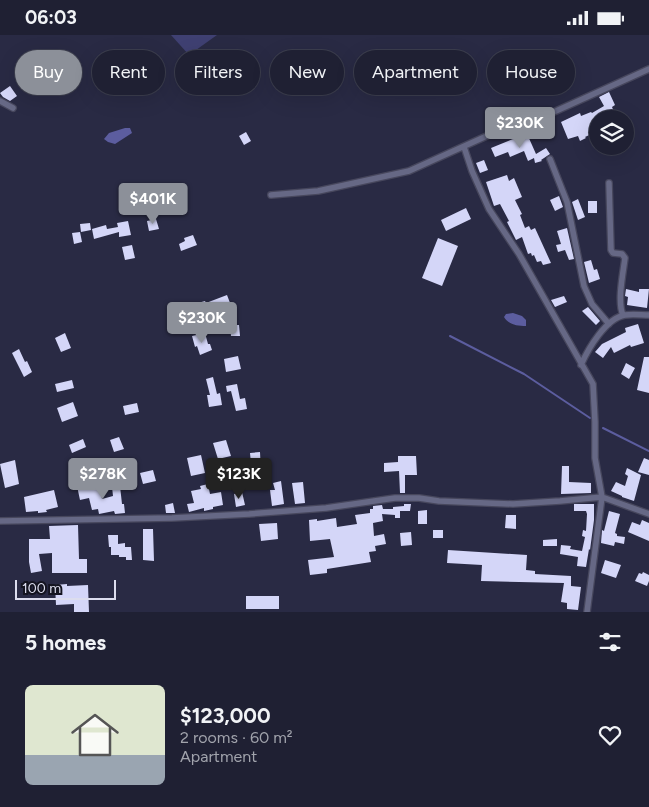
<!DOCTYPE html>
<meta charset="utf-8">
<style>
:root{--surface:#1f2033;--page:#2c2d3f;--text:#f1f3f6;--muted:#a1a3ac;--line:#3c3e4e;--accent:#8c9099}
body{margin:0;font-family:Figtree,sans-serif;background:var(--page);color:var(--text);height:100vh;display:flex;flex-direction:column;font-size:19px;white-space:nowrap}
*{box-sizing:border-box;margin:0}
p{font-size:16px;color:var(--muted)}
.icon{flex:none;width:28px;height:28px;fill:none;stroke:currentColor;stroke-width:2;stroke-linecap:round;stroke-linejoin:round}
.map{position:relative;height:577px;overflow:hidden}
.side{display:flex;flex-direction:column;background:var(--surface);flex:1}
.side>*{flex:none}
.top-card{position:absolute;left:15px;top:15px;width:620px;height:45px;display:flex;gap:10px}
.buttons{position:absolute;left:589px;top:75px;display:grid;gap:10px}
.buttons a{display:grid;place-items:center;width:45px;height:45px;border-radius:50%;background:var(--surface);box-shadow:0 5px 20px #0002,0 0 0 1px var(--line);font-size:25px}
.scale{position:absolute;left:15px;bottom:12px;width:101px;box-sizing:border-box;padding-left:5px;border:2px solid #dcddee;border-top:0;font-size:14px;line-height:18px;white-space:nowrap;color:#dcddee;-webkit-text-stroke:4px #141420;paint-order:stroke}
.price{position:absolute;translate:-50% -42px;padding:0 11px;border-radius:5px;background:var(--accent);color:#fff;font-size:16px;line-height:32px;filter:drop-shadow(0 1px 2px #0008)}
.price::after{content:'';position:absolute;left:50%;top:30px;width:15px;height:11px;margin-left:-8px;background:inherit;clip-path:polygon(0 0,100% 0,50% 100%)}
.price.on{background:#222;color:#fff}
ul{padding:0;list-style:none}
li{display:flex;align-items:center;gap:15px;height:125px;padding:0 25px}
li+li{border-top:1px solid var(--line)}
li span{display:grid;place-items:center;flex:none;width:140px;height:100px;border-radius:8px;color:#555}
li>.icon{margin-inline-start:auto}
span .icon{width:60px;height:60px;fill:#fffc;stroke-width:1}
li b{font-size:21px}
h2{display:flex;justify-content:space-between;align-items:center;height:60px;padding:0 25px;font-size:21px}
.chip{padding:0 18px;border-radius:22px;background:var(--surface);box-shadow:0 5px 20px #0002,0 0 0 1px var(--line);font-size:18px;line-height:45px}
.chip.on{background:var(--accent);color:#fff}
.status{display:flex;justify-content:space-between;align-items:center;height:35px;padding:0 25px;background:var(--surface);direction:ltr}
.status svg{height:14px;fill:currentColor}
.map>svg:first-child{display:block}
</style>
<div class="status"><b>06:03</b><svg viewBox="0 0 49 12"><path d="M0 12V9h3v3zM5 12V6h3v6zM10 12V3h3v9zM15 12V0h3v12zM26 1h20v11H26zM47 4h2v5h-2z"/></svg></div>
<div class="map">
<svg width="649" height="577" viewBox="0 0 649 577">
<rect width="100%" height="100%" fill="#292a44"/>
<path fill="#3f4072" d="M171,0H217L189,20Z"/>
<path fill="#5c5d9f" d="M125,93H130L132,98L115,109L108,107L104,104L109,98Z
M513,278L522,281L526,285V291C517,291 509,290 504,282L506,279Z"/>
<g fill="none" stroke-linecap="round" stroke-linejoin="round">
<path stroke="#5c5d9f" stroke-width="2" d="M450,301L524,339L590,383
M603,393L649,416"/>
</g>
<path fill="#d4d6f8" d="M10,51L17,61L10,66L3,62L0,58Z
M609,57L615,70L612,72L616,82L611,84H598V96L585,102L586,103L580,106L578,101L568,104L561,87L580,78L581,81L591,77L592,78L604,71L599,62Z
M246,97L251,106L244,110L239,101Z
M528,101L536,119L546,113L550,119L541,125L542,126L535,128L534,123L528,126L524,116L510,122L508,117L495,122L491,113L518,102L519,104Z
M484,125L488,135L480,138L476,128Z
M507,140L509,146L514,143L522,162L515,165L522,179L520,180L525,193L529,191L531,195L535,193L551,228L543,230L541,226L537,227L534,220L532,221L531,218L528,219L522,202L516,205L507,187L509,186L500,169L494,171L486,147Z
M559,161L563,172L555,176L550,165Z
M578,164L585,182L578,185L572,167Z
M588,166H597V178H588Z
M466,173L471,184L446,196L441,185Z
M156,184L159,194L149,196L147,186Z
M128,186L131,200L119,202V197L94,204L92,194L106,190L107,194L118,192L117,188Z
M90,188L91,195L81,197L80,189Z
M567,193L574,224L569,225L565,215L558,217L556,210L561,209L557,196Z
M80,197L82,207L74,209L72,198Z
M193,200L197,210L181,216L179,209L185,206L184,203Z
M438,203L458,211L442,251L422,243Z
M132,210L135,223L125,225L122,212Z
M591,225L594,235L597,234L600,244L589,248L584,227Z
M626,254L639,257V254H649L647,273L627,270L628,262L625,261Z
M227,260L232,273L209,281L210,285L192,290L187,271L205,266L206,268Z
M564,261L567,267L555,272L551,265Z
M588,272L600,286L596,290L582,276Z
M638,289L644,308L631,312L630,310L614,318L611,312L603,323L595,317L602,309L626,297L625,293Z
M230,290H239L240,301H231Z
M65,298L71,313L61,317L55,303Z
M205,298L208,309H210L212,315L200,320L197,311L195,312L192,301Z
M19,314L25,327L27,326L32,337L24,342L12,318Z
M238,321L241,334L226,337L224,324Z
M644,322H649V358L637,355Z
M626,328L635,333L629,344L621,339Z
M213,342L217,359L220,358L222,370L209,372L207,360H210L206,344Z
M72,345L74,353L57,357L55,349Z
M237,349L240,364L245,363L247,374L236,376L231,356L227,357L226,351Z
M73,367L78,381L62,387L57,373Z
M137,368L139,377L125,380L123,371Z
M119,402L124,414L114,417L110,405Z
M83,404L86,412L72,418L69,410Z
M226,405L231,421L218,424L213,408Z
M260,417L261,437H248V429H251L250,418Z
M201,420L205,438L191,441L187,423Z
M398,421H416L417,440H405V458H400L399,436L384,437V428L398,427Z
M644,423L649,425V440L638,437Z
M15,425L19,449L5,453L0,429Z
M562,431H569V447L591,448V458L561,459Z
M627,433L641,440L634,466L622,462V461L611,456L616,447L625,451L628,441L625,439Z
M153,435L156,446L143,449L140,438Z
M281,446L284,469L272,471L270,455H275L273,448Z
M303,447L305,468L295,469L292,448Z
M88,449L89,454L100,452L102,464L113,461L112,452L120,451L122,469H124L125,478L115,479L114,476L99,479L98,474L92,475L89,463L80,465L77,451Z
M208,449L210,459L221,457L223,470L213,472V474L204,476V473L189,477L187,469L194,468L191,456L201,454L200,451Z
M54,455L58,472L46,475L47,477L38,478V476L26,477L24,462Z
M242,457L245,470L236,472L234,459Z
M173,468L175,478H166L165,470Z
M404,469H411L410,476H400V483H395V480L382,479L383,486L373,488L374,501L384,499L386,509L375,511L376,516L369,517L371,527L327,534V538L310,540L308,525L334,522L330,504L310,506L309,485L317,484V486L336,483L337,492L357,489L355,480L370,478V474H373V471L382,470L383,474H393V472L404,471Z
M574,469H594V485L590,515L589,514L586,532L577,531L578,522L560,519L561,510L571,511L570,514L582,516L585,502L582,501L583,495L586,496L587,479L586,476H574Z
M427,475V489H418V476Z
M609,476L620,479L615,498L617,499V501L625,502L624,509L615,507L614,511L601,508L602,495L604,496Z
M506,480H516V494L505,493Z
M642,485L649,488V506L628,497L632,487L640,490Z
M277,488L278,504L261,506L259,489Z
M78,490L79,524H87V538H52V518L39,519L42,536L31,538L29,527V504H50L49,491Z
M143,494H153L154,526L143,525Z
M433,495H443V503H433Z
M411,497L412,510L401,511L400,498Z
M108,500H118V509L125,508V512H131L132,525H126V522H119V520H111V512H109Z
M557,504V511H543V505Z
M448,515L527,520L526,535L535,536V539L571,541V551L581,552L578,575L567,574V568L561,567L564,548L481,546L482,530L447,528Z
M605,525L621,530L616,543L601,538Z
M643,537L649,540V546L647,551L635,546L639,538L642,539Z
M67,549V551L88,550L89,577H74V569L56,570L55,550Z
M246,561H279V574H246Z"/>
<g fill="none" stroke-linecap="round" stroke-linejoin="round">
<defs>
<path id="minor" d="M0,66L13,73
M464,112L472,136L489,174L519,219L593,349L595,387V423L602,462L587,577
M550,124L567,167L584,251L592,269L609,289
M609,148L611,215L613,218L622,219L625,223C623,238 617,267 623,280
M271,160L318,156L409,136L500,95L536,85L649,34
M581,330C588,314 606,283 625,280C632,279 642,280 649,280
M0,486L172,483L249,479L326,473L395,463H419L439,466L513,469L560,466L602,462L649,479"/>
</defs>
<use href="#minor" stroke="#47475d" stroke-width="8"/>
<use href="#minor" stroke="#666885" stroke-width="5.5"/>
</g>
</svg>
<div class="buttons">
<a><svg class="icon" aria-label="layers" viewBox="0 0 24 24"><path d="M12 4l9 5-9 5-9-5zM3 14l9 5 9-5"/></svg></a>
</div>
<div class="scale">100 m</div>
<b class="price" style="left:520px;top:114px">$230K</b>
<b class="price" style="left:153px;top:190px">$401K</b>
<b class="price" style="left:202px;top:309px">$230K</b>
<b class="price" style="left:103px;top:465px">$278K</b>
<b class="price on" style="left:239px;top:465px">$123K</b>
<div class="top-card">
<a class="chip on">Buy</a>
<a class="chip">Rent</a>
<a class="chip">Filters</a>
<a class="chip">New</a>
<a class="chip">Apartment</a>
<a class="chip">House</a>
</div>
</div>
<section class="side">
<h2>5 homes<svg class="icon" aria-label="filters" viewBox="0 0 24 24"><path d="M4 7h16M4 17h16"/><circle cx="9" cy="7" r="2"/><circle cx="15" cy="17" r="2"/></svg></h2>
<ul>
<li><span style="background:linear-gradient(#dfe7d0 70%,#9aa5b1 0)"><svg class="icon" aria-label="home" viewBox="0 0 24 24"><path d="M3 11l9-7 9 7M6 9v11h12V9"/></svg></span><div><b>$123,000</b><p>2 rooms · 60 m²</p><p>Apartment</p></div><svg class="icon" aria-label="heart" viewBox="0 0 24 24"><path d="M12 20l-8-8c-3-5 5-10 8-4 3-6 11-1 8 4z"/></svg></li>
</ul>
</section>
